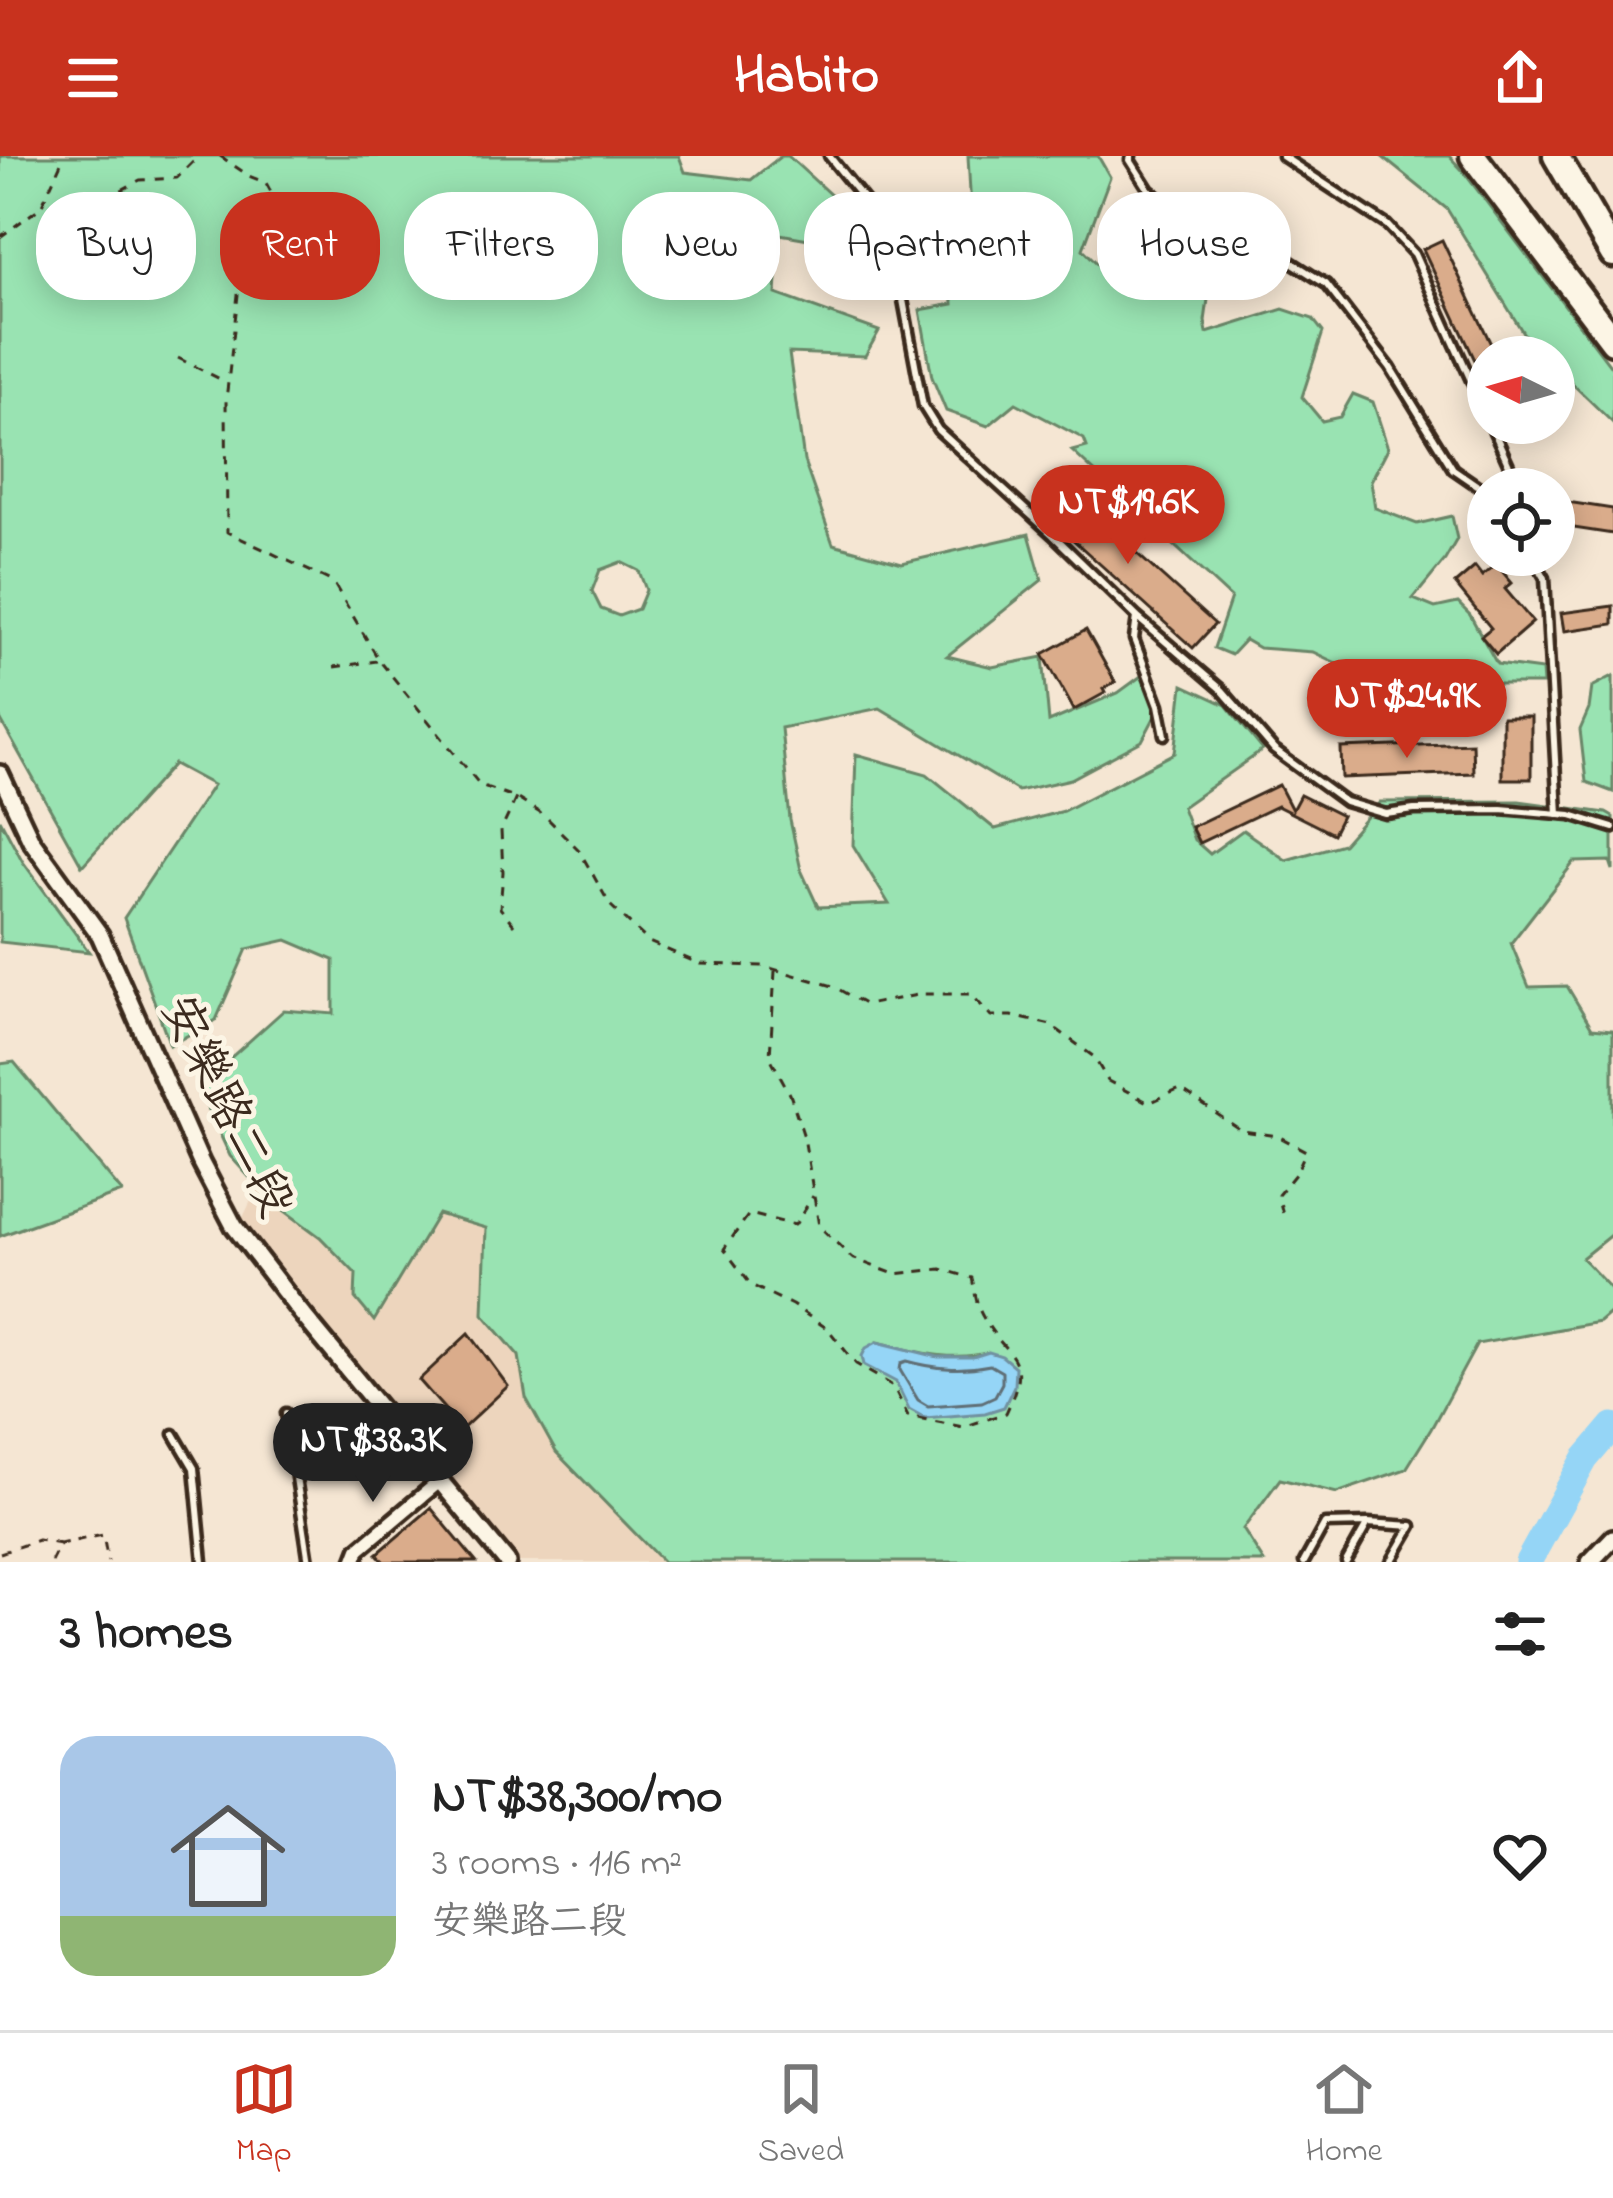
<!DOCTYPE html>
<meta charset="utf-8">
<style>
:root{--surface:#fff;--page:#f6f6f6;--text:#222;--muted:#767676;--line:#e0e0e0;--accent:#c8321e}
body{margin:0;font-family:"Indie Flower","LXGW WenKai TC",sans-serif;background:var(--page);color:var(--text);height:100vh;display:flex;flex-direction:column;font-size:45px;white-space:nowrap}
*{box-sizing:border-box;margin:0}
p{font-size:39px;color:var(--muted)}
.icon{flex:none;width:66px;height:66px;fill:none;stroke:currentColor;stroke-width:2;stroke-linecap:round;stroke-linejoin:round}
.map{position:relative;height:1406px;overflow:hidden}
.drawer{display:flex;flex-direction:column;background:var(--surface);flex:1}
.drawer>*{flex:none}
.guide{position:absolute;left:36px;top:36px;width:1542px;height:108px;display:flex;gap:24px}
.needle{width:78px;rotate:275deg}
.fabs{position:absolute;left:1467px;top:180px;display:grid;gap:24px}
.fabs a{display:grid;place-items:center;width:108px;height:108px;border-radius:50%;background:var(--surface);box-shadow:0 6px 30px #0003;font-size:60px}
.price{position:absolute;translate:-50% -102px;padding:0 27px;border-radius:42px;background:var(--accent);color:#fff;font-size:39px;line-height:78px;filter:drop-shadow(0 3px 6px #0008)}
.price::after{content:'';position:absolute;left:50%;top:72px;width:36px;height:27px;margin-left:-18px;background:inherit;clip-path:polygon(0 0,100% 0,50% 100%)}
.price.on{background:#222;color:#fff}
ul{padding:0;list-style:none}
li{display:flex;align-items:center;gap:36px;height:300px;padding:0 60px}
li+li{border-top:3px solid var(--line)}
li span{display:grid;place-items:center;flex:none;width:336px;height:240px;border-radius:36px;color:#555}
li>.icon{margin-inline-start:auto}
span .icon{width:144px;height:144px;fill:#fffc;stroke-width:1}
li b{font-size:51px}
h2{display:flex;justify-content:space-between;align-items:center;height:144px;padding:0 60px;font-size:51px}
.tag{padding:0 42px;border-radius:48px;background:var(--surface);box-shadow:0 6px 30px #0003;font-size:42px;line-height:108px}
.tag.on{background:var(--accent);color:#fff}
header{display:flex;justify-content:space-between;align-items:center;height:156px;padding:0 60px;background:var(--accent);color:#fff;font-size:54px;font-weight:800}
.tabs{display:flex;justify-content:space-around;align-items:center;height:168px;border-top:3px solid var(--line);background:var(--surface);font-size:33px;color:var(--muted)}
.tabs a{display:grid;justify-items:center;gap:6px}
.tabs .on{color:var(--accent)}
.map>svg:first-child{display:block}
</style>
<header><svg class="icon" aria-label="menu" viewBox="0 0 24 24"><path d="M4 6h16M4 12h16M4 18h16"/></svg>Habito<svg class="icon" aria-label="share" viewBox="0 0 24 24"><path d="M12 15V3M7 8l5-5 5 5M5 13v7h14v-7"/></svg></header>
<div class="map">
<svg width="1613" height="1406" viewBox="0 0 1613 1406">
<rect width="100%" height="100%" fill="#f5e6d3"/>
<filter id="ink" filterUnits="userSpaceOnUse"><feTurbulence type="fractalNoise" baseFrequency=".00833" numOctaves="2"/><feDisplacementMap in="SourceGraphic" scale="24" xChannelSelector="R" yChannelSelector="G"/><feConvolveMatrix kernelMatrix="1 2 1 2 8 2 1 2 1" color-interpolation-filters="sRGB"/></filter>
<g filter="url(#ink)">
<path fill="#edd5bd" d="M258,1030L270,1044L320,1081L356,1119L438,1058L486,1072L483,1158L519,1200L526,1242L556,1296L663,1406H519L359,1208L350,1215L238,1072Z"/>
<path fill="#99e3b2" stroke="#6a8668" stroke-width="3" fill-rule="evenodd" d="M0,0H679L685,16L751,24L781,0H788L858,64L843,89L780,78L776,138L879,175L865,200L789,197L804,305L833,388L902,407L1029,378L1042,424L947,500L992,511L1043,501L1049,566L1118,537L1144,518L1162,547L1142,585L1071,623L1018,635L880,552L781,572L790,664L801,714L818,751L889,748L853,689L856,598L927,618L995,673L1063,655L1175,597L1183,529L1226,549L1263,594L1182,651L1194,684L1210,698L1243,674L1286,704L1343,688L1380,646L1519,645L1606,657L1613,661V714L1610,705L1574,706L1511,787L1529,831L1567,830L1592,872L1613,874V1077L1582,1102L1613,1135V1154L1599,1166L1477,1188L1431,1273L1406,1313L1337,1337L1280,1323L1243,1373L1264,1406H663L556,1296L526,1242L519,1200L483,1158L486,1072L438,1058L374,1165L355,1142L356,1118L320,1081L270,1044L230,1000L198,931L284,854L334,858V804L287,784L247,793L216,864L170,889L124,762L213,629L174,608L82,710L0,563ZM621,406L639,415L646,434L638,453L619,460L601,453L592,435L600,414ZM878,1186C915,1195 951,1207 989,1196L909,1253Z
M968,0H1098L1110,21L1083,93L1102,112L1147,84L1175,87L1209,136L1205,165L1207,177L1283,153L1313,163L1323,176L1302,241L1322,265L1340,261L1353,238L1373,246L1388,292L1371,325L1375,352L1417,368L1452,360L1457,383L1445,404L1413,443L1435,452L1458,447L1470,459L1497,508L1542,514L1543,528H1500L1478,525L1460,510L1449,514L1429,527L1384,530L1313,496L1259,492L1245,484L1231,499L1214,492L1231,442L1072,295L1087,291L1084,283L1016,247L988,270L946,255L932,221L920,154L953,148L951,108L973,91Z
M1381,0H1449L1463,15L1613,213V267L1554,210V201H1544L1530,188L1447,53Z
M1613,520V636L1586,626L1580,574L1589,553L1592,531Z
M0,663L23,706L89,796L0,786Z
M14,906L122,1036L0,1080V908Z"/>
<path fill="#95d5f6" stroke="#7191a0" stroke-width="3" d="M877,1186L938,1201H973L989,1196L1002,1200L1015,1211L1014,1230L1004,1251L985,1257L925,1262L909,1253L896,1226L864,1209L862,1200L866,1192Z"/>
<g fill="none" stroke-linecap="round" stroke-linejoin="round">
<path stroke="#5f6e74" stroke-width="3" d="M907,1205C936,1213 961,1215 990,1209L1002,1216V1227L995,1240L982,1246L928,1250L918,1244L900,1214L901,1207Z"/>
<path stroke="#95d5f6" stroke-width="27" d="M1528,1406L1585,1303L1613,1270"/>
</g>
<path fill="#daac8b" stroke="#3b2a1e" stroke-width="3" d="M1442,84L1497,201H1488V232L1423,93Z
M1062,330L1215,468L1193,492L1040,354Z
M1554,344L1613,353V378L1554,369Z
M1496,408L1512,427L1505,433L1533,466L1496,498L1481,480L1491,472L1455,428L1475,411L1482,420Z
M1613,450V468L1564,475L1561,457Z
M1086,474L1115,526L1103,533L1105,537L1074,554L1043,498Z
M1502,561H1531V623H1502Z
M1472,587L1473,617L1342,622L1341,592Z
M1279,629L1292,654L1300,639L1342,660L1333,678L1277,650L1199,687L1191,671Z
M469,1177L508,1230L462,1273L419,1224Z
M431,1352L476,1406H384L377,1398Z"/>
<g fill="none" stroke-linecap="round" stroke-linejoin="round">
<defs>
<path id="service" d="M829,0L870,51L900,128L923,250L938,274L1053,379L1137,461L1222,534L1274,594L1345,646L1386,658L1414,654L1501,653L1571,659L1613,672
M1131,0L1130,4L1149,34L1188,62L1260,86L1326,128L1390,211L1453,313L1488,337
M1282,0L1387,69L1414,98L1488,262
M1490,267L1509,309L1508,333
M1532,399L1545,422L1558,658
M1137,461L1134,483L1159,549L1165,579
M286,1257L309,1406
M174,1278L194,1312L203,1406
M1304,1406L1325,1368L1368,1367
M1346,1406L1368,1367L1412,1370L1391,1406"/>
<path id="minor" d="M354,1406L359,1393L441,1324"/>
<path id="tertiary" d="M0,618L31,684L100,779L201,1007L234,1070L298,1153L507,1406
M1590,1406L1613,1382"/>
<path id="motorway" d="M1473,0L1613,185
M1556,0L1613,98"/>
</defs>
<use href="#service" stroke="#3b2a1e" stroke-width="15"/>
<use href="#minor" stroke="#3b2a1e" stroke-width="21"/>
<use href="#tertiary" stroke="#3b2a1e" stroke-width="24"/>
<use href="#motorway" stroke="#3b2a1e" stroke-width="33"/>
<path stroke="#3b2a1e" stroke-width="3" stroke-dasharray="9 9" stroke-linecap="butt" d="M220,0L249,20L266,27L281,54L240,121L226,244L227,376L333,426L379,504L480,629L516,642L545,660L579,694L610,749L649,786L700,808L763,810L833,830L866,849L922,838H971L991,860H1012L1051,869L1094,901L1108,925L1149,947L1180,933L1242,975L1278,980L1306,995L1296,1017L1278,1039L1284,1062
M74,60L140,24L177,22L199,0
M0,81L41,51L64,0
M178,202L226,226
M334,511L377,505
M514,769L500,752L503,716L501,675L516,642
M775,815L770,901L790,938L804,981L819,1070L852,1102L894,1118L941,1113L972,1122C975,1134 976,1150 983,1161C1008,1206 1033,1197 1006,1257L963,1271L908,1260L893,1230L856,1208L828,1173L792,1149L751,1129L724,1093L749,1058L795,1069L813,1040
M0,1397L38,1384L60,1388
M51,1406L60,1388L103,1379L108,1406"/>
<use href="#service" stroke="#fcf5e5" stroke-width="6"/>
<use href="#minor" stroke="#fcf5e5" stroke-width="12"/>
<use href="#tertiary" stroke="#fcf5e5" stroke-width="15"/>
<use href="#motorway" stroke="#fcf5e5" stroke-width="24"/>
</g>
</g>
<g text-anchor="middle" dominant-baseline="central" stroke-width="10" stroke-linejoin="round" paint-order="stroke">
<g font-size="48" fill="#3b2a1e" stroke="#fcf5e5">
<text transform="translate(225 951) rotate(64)">安樂路二段</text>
</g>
</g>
</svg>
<div class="fabs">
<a><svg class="needle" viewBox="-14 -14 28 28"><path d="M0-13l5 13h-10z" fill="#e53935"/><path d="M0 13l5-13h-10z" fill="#767676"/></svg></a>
<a><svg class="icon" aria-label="locate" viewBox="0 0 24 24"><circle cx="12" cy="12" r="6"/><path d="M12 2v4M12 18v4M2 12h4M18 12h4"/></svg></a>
</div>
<b class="price" style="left:1128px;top:411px">NT$19.6K</b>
<b class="price" style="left:1407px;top:605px">NT$24.9K</b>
<b class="price on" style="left:373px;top:1349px">NT$38.3K</b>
<div class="guide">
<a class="tag">Buy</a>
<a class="tag on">Rent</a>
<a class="tag">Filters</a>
<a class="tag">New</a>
<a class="tag">Apartment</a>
<a class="tag">House</a>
</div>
</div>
<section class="drawer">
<h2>3 homes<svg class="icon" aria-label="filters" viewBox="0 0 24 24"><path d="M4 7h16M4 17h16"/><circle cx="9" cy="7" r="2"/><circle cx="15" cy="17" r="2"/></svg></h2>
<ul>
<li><span style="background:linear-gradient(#a9c7e8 75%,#8fb573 0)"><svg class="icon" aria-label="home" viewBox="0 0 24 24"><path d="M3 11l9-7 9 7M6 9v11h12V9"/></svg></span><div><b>NT$38,300/mo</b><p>3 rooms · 116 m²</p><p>安樂路二段</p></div><svg class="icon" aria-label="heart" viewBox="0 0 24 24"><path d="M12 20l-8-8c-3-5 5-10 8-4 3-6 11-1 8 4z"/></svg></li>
</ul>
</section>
<nav class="tabs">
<a class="on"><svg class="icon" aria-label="map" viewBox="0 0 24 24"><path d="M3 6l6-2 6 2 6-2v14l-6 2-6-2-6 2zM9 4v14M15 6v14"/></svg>Map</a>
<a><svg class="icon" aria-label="saved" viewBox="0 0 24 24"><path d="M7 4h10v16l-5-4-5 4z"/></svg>Saved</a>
<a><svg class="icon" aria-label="home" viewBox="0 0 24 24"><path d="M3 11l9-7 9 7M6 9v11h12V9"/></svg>Home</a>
</nav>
